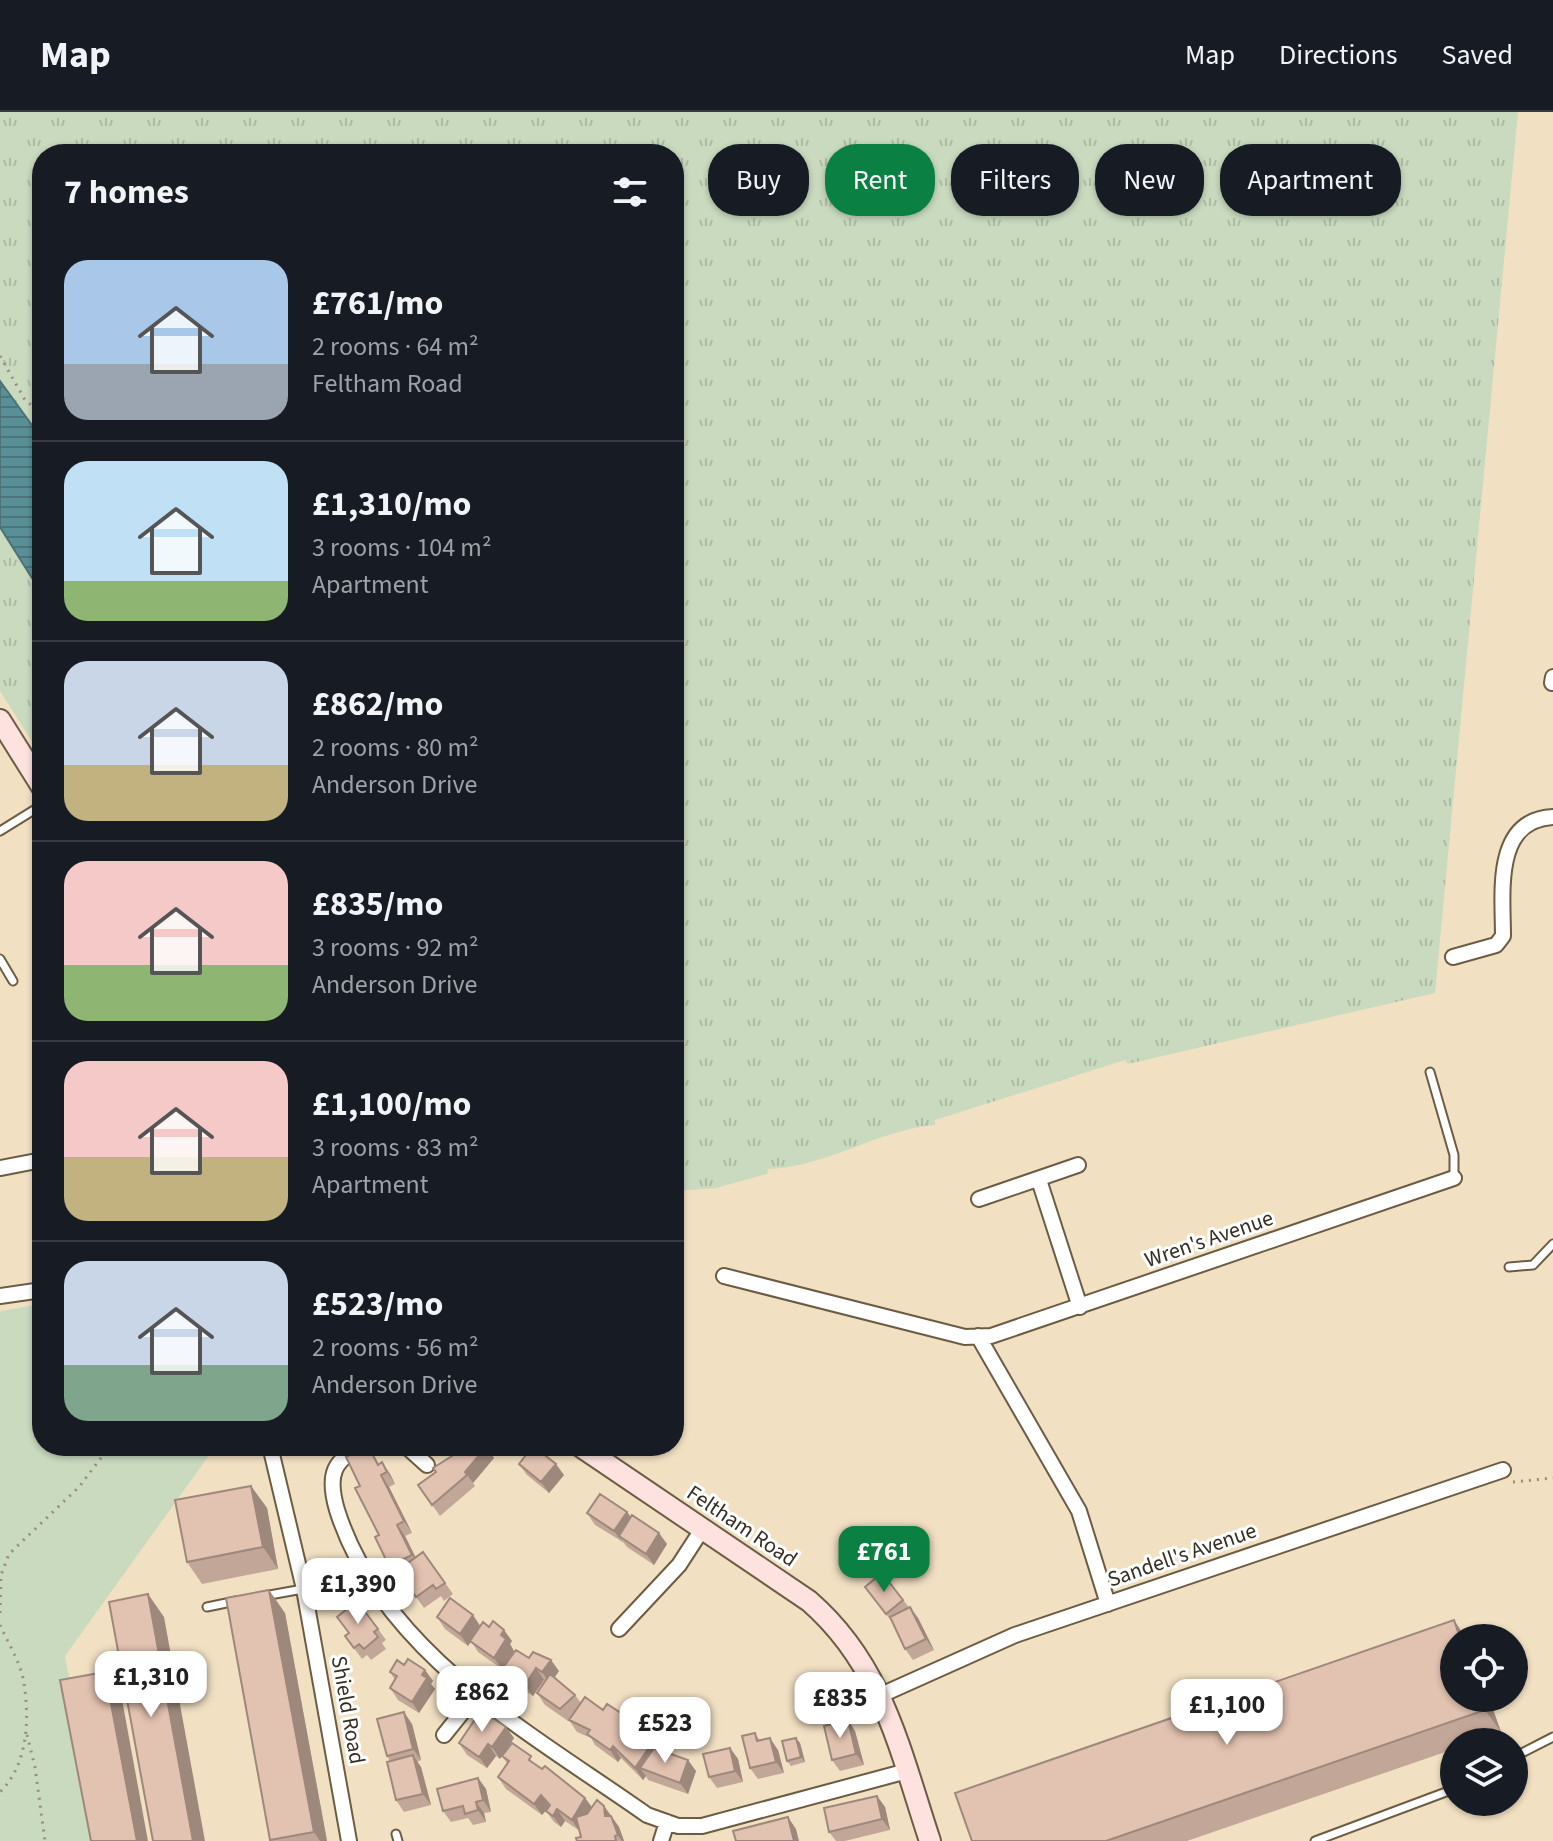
<!DOCTYPE html>
<meta charset="utf-8">
<style>
:root{--surface:#171b24;--page:#20242c;--text:#f1f3f6;--muted:#9ea1a6;--line:#363941;--accent:#0b8043}
body{margin:0;font-family:"Source Sans 3",sans-serif;background:var(--page);color:var(--text);height:100vh;display:flex;flex-direction:column;font-size:30px;white-space:nowrap}
*{box-sizing:border-box;margin:0}
p{font-size:26px;color:var(--muted)}
.icon{flex:none;width:44px;height:44px;fill:none;stroke:currentColor;stroke-width:2;stroke-linecap:round;stroke-linejoin:round}
.map{position:relative;flex:1;overflow:hidden}
.sheet{position:absolute;left:32px;top:32px;width:652px;height:1312px;display:flex;flex-direction:column;background:var(--surface);border-radius:32px;box-shadow:0 2px 6px #0004}
.sheet>*{flex:none}
.guide{position:absolute;left:708px;top:32px;width:724px;height:72px;display:flex;gap:16px}
.tools{position:absolute;left:1440px;top:1512px;display:grid;gap:16px}
.tools a{display:grid;place-items:center;width:88px;height:88px;border-radius:50%;background:var(--surface);box-shadow:0 2px 6px #0004;font-size:40px}
.price{position:absolute;translate:-50% -68px;padding:0 18px;border-radius:16px;background:#fff;color:#222;font-size:26px;line-height:52px;filter:drop-shadow(0 2px 4px #0008)}
.price::after{content:'';position:absolute;left:50%;top:48px;width:24px;height:18px;margin-left:-12px;background:inherit;clip-path:polygon(0 0,100% 0,50% 100%)}
.price.active{background:var(--accent);color:#fff}
ul{padding:0;list-style:none}
li{display:flex;align-items:center;gap:24px;height:200px;padding:0 32px}
li+li{border-top:2px solid var(--line)}
li span{display:grid;place-items:center;flex:none;width:224px;height:160px;border-radius:24px;color:#555}
li>.icon{margin-inline-start:auto}
span .icon{width:96px;height:96px;fill:#fffc;stroke-width:1}
li b{font-size:34px}
h2{display:flex;justify-content:space-between;align-items:center;height:96px;padding:0 32px;font-size:34px}
.chip{padding:0 28px;border-radius:32px;background:var(--surface);box-shadow:0 2px 6px #0004;font-size:28px;line-height:72px}
.chip.active{background:var(--accent);color:#fff}
header{display:flex;align-items:center;gap:48px;box-sizing:border-box;height:112px;padding:0 40px;background:var(--surface);border-bottom:2px solid var(--line)}
header strong{font-size:38px}
nav{display:flex;gap:44px;margin-inline-start:auto;font-size:28px}
.map>svg:first-child{display:block}
</style>
<header>
<strong>Map</strong>
<nav><a>Map</a><a>Directions</a><a>Saved</a></nav>
</header>
<div class="map">
<svg width="1553" height="1729" viewBox="0 0 1553 1729">
<defs>
<pattern id="grass-tufts" width="24" height="20" patternUnits="userSpaceOnUse" patternTransform="scale(2)"><rect width="24" height="20" fill="#c9dabf"/><path d="M3 7l-1-3M5 7V3M7 7l1-3M15 17l-1-3M17 17v-4M19 17l1-3" fill="none" stroke="#adbba4"/></pattern>
<pattern id="water-rules" width="6" height="5" patternUnits="userSpaceOnUse" patternTransform="scale(2)"><rect width="6" height="5" fill="#599098"/><path d="M0 2.5h6" fill="none" stroke="#4a767c"/></pattern>
</defs>
<rect width="100%" height="100%" fill="#f2e0c3"/>
<path fill="url(#grass-tufts)" d="M0,0H1518L1435,881L1128,952L1125,948L935,1008V1013C877,1018 827,1055 768,1057L767,1062L716,1076L674,1079V42H42V327L0,269Z
M0,415L42,482V645L0,579Z"/>
<path fill="#c9dabf" d="M42,1192V1334H237V1337L210,1342L65,1544L99,1729H0V1199Z"/>
<path fill="url(#water-rules)" stroke="#4e7375" stroke-width="2" d="M0,269L42,327V482L0,415Z"/>
<g fill="none" stroke-linecap="round" stroke-linejoin="round">
<defs>
<path id="lane" d="M0,719L42,693
M0,847L13,869
M1430,960L1454,1043V1066
M1509,1155L1533,1153L1553,1132
M264,1484L303,1477
M207,1495L236,1489
M1514,1645L1553,1625
M396,1722L398,1729
M1315,1729L1454,1677"/>
<path id="street" d="M1552,571L1553,565
M1453,845L1496,833L1503,824C1503,781 1493,708 1553,705
M1,1056L42,1048
M1039,1068L1080,1195
M979,1087L1078,1053
M724,1164L965,1225L991,1224L1454,1066
M0,1184L42,1178
M978,1224L1079,1399L1108,1492
M270,1334L304,1477L349,1729
M368,1334C332,1345 327,1364 337,1398C382,1541 531,1621 647,1703L678,1714H702L907,1659
M406,1334L427,1353
M619,1517L679,1453L703,1416
M881,1583L1015,1523L1503,1358
M444,1623L477,1582
M661,1729L667,1710"/>
<path id="secondary" d="M0,608L42,675
M580,1334L809,1489C883,1553 900,1639 930,1729"/>
</defs>
<use href="#lane" stroke="#6c5c43" stroke-width="11"/>
<use href="#street" stroke="#6c5c43" stroke-width="18"/>
<use href="#secondary" stroke="#6c5c43" stroke-width="24"/>
<path stroke="#9a8d78" stroke-width="3" stroke-dasharray="2 6" stroke-linecap="butt" d="M0,244L25,288L42,302
M1513,1370L1553,1366
M0,1501L1,1463L9,1442L79,1375L110,1334
M0,1513C7,1529 19,1548 23,1566C30,1603 29,1652 0,1680
M27,1623L35,1655L45,1729"/>
<use href="#lane" stroke="#fff" stroke-width="7"/>
<use href="#street" stroke="#fff" stroke-width="14"/>
<use href="#secondary" stroke="#fee2df" stroke-width="20"/>
</g>
<path fill="#c2a798" d="M368,1334L379,1352L390,1362L395,1372L389,1375L412,1421L405,1424L415,1445L423,1440L453,1482L444,1489L441,1484L424,1496L401,1464L397,1465L389,1454L379,1423L360,1374Z
M448,1334H485L494,1346L473,1371L475,1374L440,1404L418,1373L436,1360L456,1341Z
M519,1352L564,1363L549,1381L527,1363Z
M251,1374L267,1396L278,1457L202,1472L187,1450Z
M627,1400L631,1405L667,1432L654,1453L627,1435L623,1430L595,1413L587,1401Z
M865,1475L903,1488L918,1506L934,1538L913,1548L905,1537L892,1510Z
M285,1501L327,1729H271L270,1728Z
M337,1505L378,1517L386,1528L382,1531L386,1537L371,1548L367,1543L362,1547L345,1524L349,1521Z
M437,1505L481,1514L512,1529L510,1532L514,1539L502,1557L478,1540L471,1529L468,1534L445,1517Z
M529,1546L559,1559L554,1566L575,1583L581,1591L603,1598L636,1613L656,1625L664,1637L663,1639L696,1659L688,1682L648,1668L646,1664L643,1668L621,1646L618,1650L595,1633L591,1626L577,1620L569,1608L570,1606L568,1609L545,1593L537,1581L545,1568H544L533,1584L510,1569L502,1557Z
M404,1553L425,1558L433,1569L431,1572L435,1577L419,1601L398,1588L390,1576L395,1568L390,1560Z
M1489,1586L1501,1620L1473,1630H1454V1637L1187,1729H972Z
M412,1612L421,1648L417,1650L421,1655L431,1693L404,1700L396,1688L390,1649L387,1644Z
M855,1619L864,1653L840,1659L832,1648Z
M755,1621L760,1629L778,1638L784,1661L758,1667L750,1656Z
M514,1626L500,1647L496,1644L487,1656L467,1643L459,1631Z
M800,1631L805,1650L791,1654L787,1649Z
M730,1636L738,1647L743,1670L717,1676L709,1665Z
M502,1644L539,1655L585,1686L592,1695L604,1694L619,1715L624,1729H577L581,1725L580,1719L565,1709L561,1715L554,1710L546,1699L542,1703L506,1677L498,1665L507,1651Z
M478,1666L486,1677L491,1700L484,1701L486,1710L473,1713L468,1706L451,1710L443,1699Z
M877,1684L885,1695L890,1718L845,1729H836L829,1720Z"/>
<path fill="#9e887c" d="M486,1335L494,1346L473,1371L465,1360Z
M382,1350L390,1362L395,1372L387,1360Z
M556,1352L564,1363L549,1381L541,1370Z
M381,1363L389,1375L412,1421L404,1409Z
M251,1374L267,1396L278,1457L263,1435Z
M627,1400L635,1411L619,1424L622,1430L614,1419Z
M397,1413L405,1424L420,1454L412,1443Z
M659,1421L667,1432L654,1453L646,1442Z
M269,1478L285,1501L327,1729H320L314,1720Z
M148,1482L164,1505L205,1729H193Z
M910,1495L918,1506L934,1538L926,1527Z
M473,1503L481,1515L468,1534L460,1522Z
M1454,1508L1466,1526H1460Z
M504,1518L512,1529L510,1532L514,1539L502,1557L494,1546L501,1523Z
M551,1548L559,1559L550,1572L542,1560Z
M536,1556L544,1568L533,1584L525,1573Z
M425,1558L433,1569L431,1572L435,1577L419,1601L412,1590Z
M105,1560L121,1582L148,1729H137Z
M1481,1586H1489L1501,1620L1485,1598Z
M404,1600L412,1612L421,1648L413,1637Z
M848,1608L855,1619L864,1653L856,1642Z
M633,1609L641,1620L636,1627L628,1615Z
M506,1615L514,1626L500,1647L492,1635Z
M656,1625L664,1637L649,1660L640,1656L646,1664L643,1668L635,1656Z
M770,1626L778,1638L784,1661L776,1650Z
M796,1626L800,1631L805,1650L801,1645Z
M488,1632L496,1644L487,1656L479,1645Z
M613,1634L621,1646L618,1650L610,1638Z
M730,1636L738,1647L743,1670L735,1659Z
M413,1643L421,1655L431,1693L423,1682Z
M688,1648L696,1659L688,1682L680,1671Z
M478,1666L486,1677L491,1700L483,1688Z
M541,1683L549,1694L542,1703L534,1692Z
M877,1684L885,1695L890,1718L882,1707Z
M585,1686L593,1697L579,1719L572,1708Z
M476,1690L484,1701L486,1710L478,1698Z
M604,1694L619,1715L624,1729H622L605,1704Z
M557,1697L565,1709L561,1715L553,1704Z
M788,1705L796,1717L799,1729H794Z"/>
<path fill="#e2c2b1" stroke="#9e887c" stroke-width="2" d="M368,1334L378,1353L382,1350L387,1360L381,1363L404,1409L397,1413L412,1443L389,1454L375,1425L379,1423L355,1376L360,1374L346,1345Z
M454,1334L486,1335L465,1360L467,1363L432,1393L418,1373L436,1360L433,1356L460,1339Z
M533,1334L556,1352L541,1370L519,1352Z
M251,1374L263,1435L187,1450L175,1388Z
M600,1382L627,1400L614,1419L587,1401Z
M632,1403L659,1421L646,1442L619,1424Z
M423,1440L445,1471L436,1477L433,1473L416,1485L400,1463L411,1455L408,1451Z
M882,1461L903,1488L886,1502L865,1475Z
M269,1478L314,1720L270,1728L226,1486Z
M148,1482L193,1729H153L109,1490Z
M450,1486L473,1503L460,1522L437,1505Z
M357,1489L378,1517L374,1520L378,1525L364,1537L359,1532L354,1536L345,1524L349,1521L337,1505Z
M910,1495L926,1527L905,1537L890,1505Z
M1454,1508L1460,1526H1454V1586H1481L1485,1598L1106,1729H972L955,1681Z
M493,1509L504,1518L501,1523L506,1527L494,1546L470,1529L483,1510L489,1515Z
M516,1538L529,1546L533,1540L551,1548L542,1560L536,1556L525,1573L502,1557Z
M408,1547L425,1558L422,1563L427,1566L412,1590L390,1576L397,1564L390,1560L397,1548L404,1553Z
M105,1560L137,1729H91L60,1568Z
M550,1562L575,1583L560,1597L537,1581Z
M585,1585L603,1598L607,1592L633,1609L628,1615L633,1618L637,1612L656,1625L635,1656L613,1634L610,1638L587,1622L590,1618L569,1608Z
M404,1600L413,1637L387,1644L377,1607Z
M484,1600L506,1615L492,1635L488,1632L479,1645L459,1631L476,1606L479,1608Z
M848,1608L856,1642L832,1648L824,1614Z
M755,1621L757,1629L770,1626L776,1650L750,1656L742,1624Z
M796,1626L801,1645L787,1649L782,1629Z
M512,1631L531,1644L529,1648L542,1657L545,1654L585,1686L572,1708L557,1697L553,1704L546,1699L550,1693L541,1683L534,1692L498,1665L509,1649L502,1644Z
M654,1636L688,1648L680,1671L640,1656Z
M730,1636L735,1659L709,1665L703,1642Z
M413,1643L423,1682L396,1688L387,1650Z
M478,1666L483,1688L476,1690L478,1698L465,1702L463,1694L443,1699L437,1677Z
M877,1684L882,1707L829,1720L824,1696Z
M597,1688L604,1694L605,1704H611L618,1723L615,1724L616,1729H577L576,1726L581,1725L576,1705L587,1702Z
M788,1705L794,1729H736L733,1719Z"/>
<g text-anchor="middle" dominant-baseline="central" stroke-width="6" stroke-linejoin="round" paint-order="stroke">
<g font-size="22" fill="#352e22" stroke="#fff">
<text transform="translate(1209 1127) rotate(-19)">Wren's Avenue</text>
<text transform="translate(742 1414) rotate(34)">Feltham Road</text>
<text transform="translate(1182 1443) rotate(-19)">Sandell's Avenue</text>
<text transform="translate(348 1598) rotate(80)">Shield Road</text>
</g>
</g>
</svg>
<div class="tools">
<a><svg class="icon" aria-label="locate" viewBox="0 0 24 24"><circle cx="12" cy="12" r="6"/><path d="M12 2v4M12 18v4M2 12h4M18 12h4"/></svg></a>
<a><svg class="icon" aria-label="layers" viewBox="0 0 24 24"><path d="M12 4l9 5-9 5-9-5zM3 14l9 5 9-5"/></svg></a>
</div>
<b class="price active" style="left:884px;top:1482px">£761</b>
<b class="price" style="left:358px;top:1514px">£1,390</b>
<b class="price" style="left:151px;top:1607px">£1,310</b>
<b class="price" style="left:482px;top:1622px">£862</b>
<b class="price" style="left:840px;top:1628px">£835</b>
<b class="price" style="left:1227px;top:1635px">£1,100</b>
<b class="price" style="left:665px;top:1653px">£523</b>
<div class="guide">
<a class="chip">Buy</a>
<a class="chip active">Rent</a>
<a class="chip">Filters</a>
<a class="chip">New</a>
<a class="chip">Apartment</a>
</div>
<section class="sheet">
<h2>7 homes<svg class="icon" aria-label="filters" viewBox="0 0 24 24"><path d="M4 7h16M4 17h16"/><circle cx="9" cy="7" r="2"/><circle cx="15" cy="17" r="2"/></svg></h2>
<ul>
<li><span style="background:linear-gradient(#a9c7e8 65%,#9aa5b1 0)"><svg class="icon" aria-label="home" viewBox="0 0 24 24"><path d="M3 11l9-7 9 7M6 9v11h12V9"/></svg></span><div><b>£761/mo</b><p>2 rooms · 64 m²</p><p>Feltham Road</p></div></li>
<li><span style="background:linear-gradient(#bfe0f5 75%,#8fb573 0)"><svg class="icon" aria-label="home" viewBox="0 0 24 24"><path d="M3 11l9-7 9 7M6 9v11h12V9"/></svg></span><div><b>£1,310/mo</b><p>3 rooms · 104 m²</p><p>Apartment</p></div></li>
<li><span style="background:linear-gradient(#c9d6e8 65%,#c2b280 0)"><svg class="icon" aria-label="home" viewBox="0 0 24 24"><path d="M3 11l9-7 9 7M6 9v11h12V9"/></svg></span><div><b>£862/mo</b><p>2 rooms · 80 m²</p><p>Anderson Drive</p></div></li>
<li><span style="background:linear-gradient(#f6c9c9 65%,#8fb573 0)"><svg class="icon" aria-label="home" viewBox="0 0 24 24"><path d="M3 11l9-7 9 7M6 9v11h12V9"/></svg></span><div><b>£835/mo</b><p>3 rooms · 92 m²</p><p>Anderson Drive</p></div></li>
<li><span style="background:linear-gradient(#f6c9c9 60%,#c2b280 0)"><svg class="icon" aria-label="home" viewBox="0 0 24 24"><path d="M3 11l9-7 9 7M6 9v11h12V9"/></svg></span><div><b>£1,100/mo</b><p>3 rooms · 83 m²</p><p>Apartment</p></div></li>
<li><span style="background:linear-gradient(#c9d6e8 65%,#7fa58c 0)"><svg class="icon" aria-label="home" viewBox="0 0 24 24"><path d="M3 11l9-7 9 7M6 9v11h12V9"/></svg></span><div><b>£523/mo</b><p>2 rooms · 56 m²</p><p>Anderson Drive</p></div></li>
</ul>
</section>
</div>
